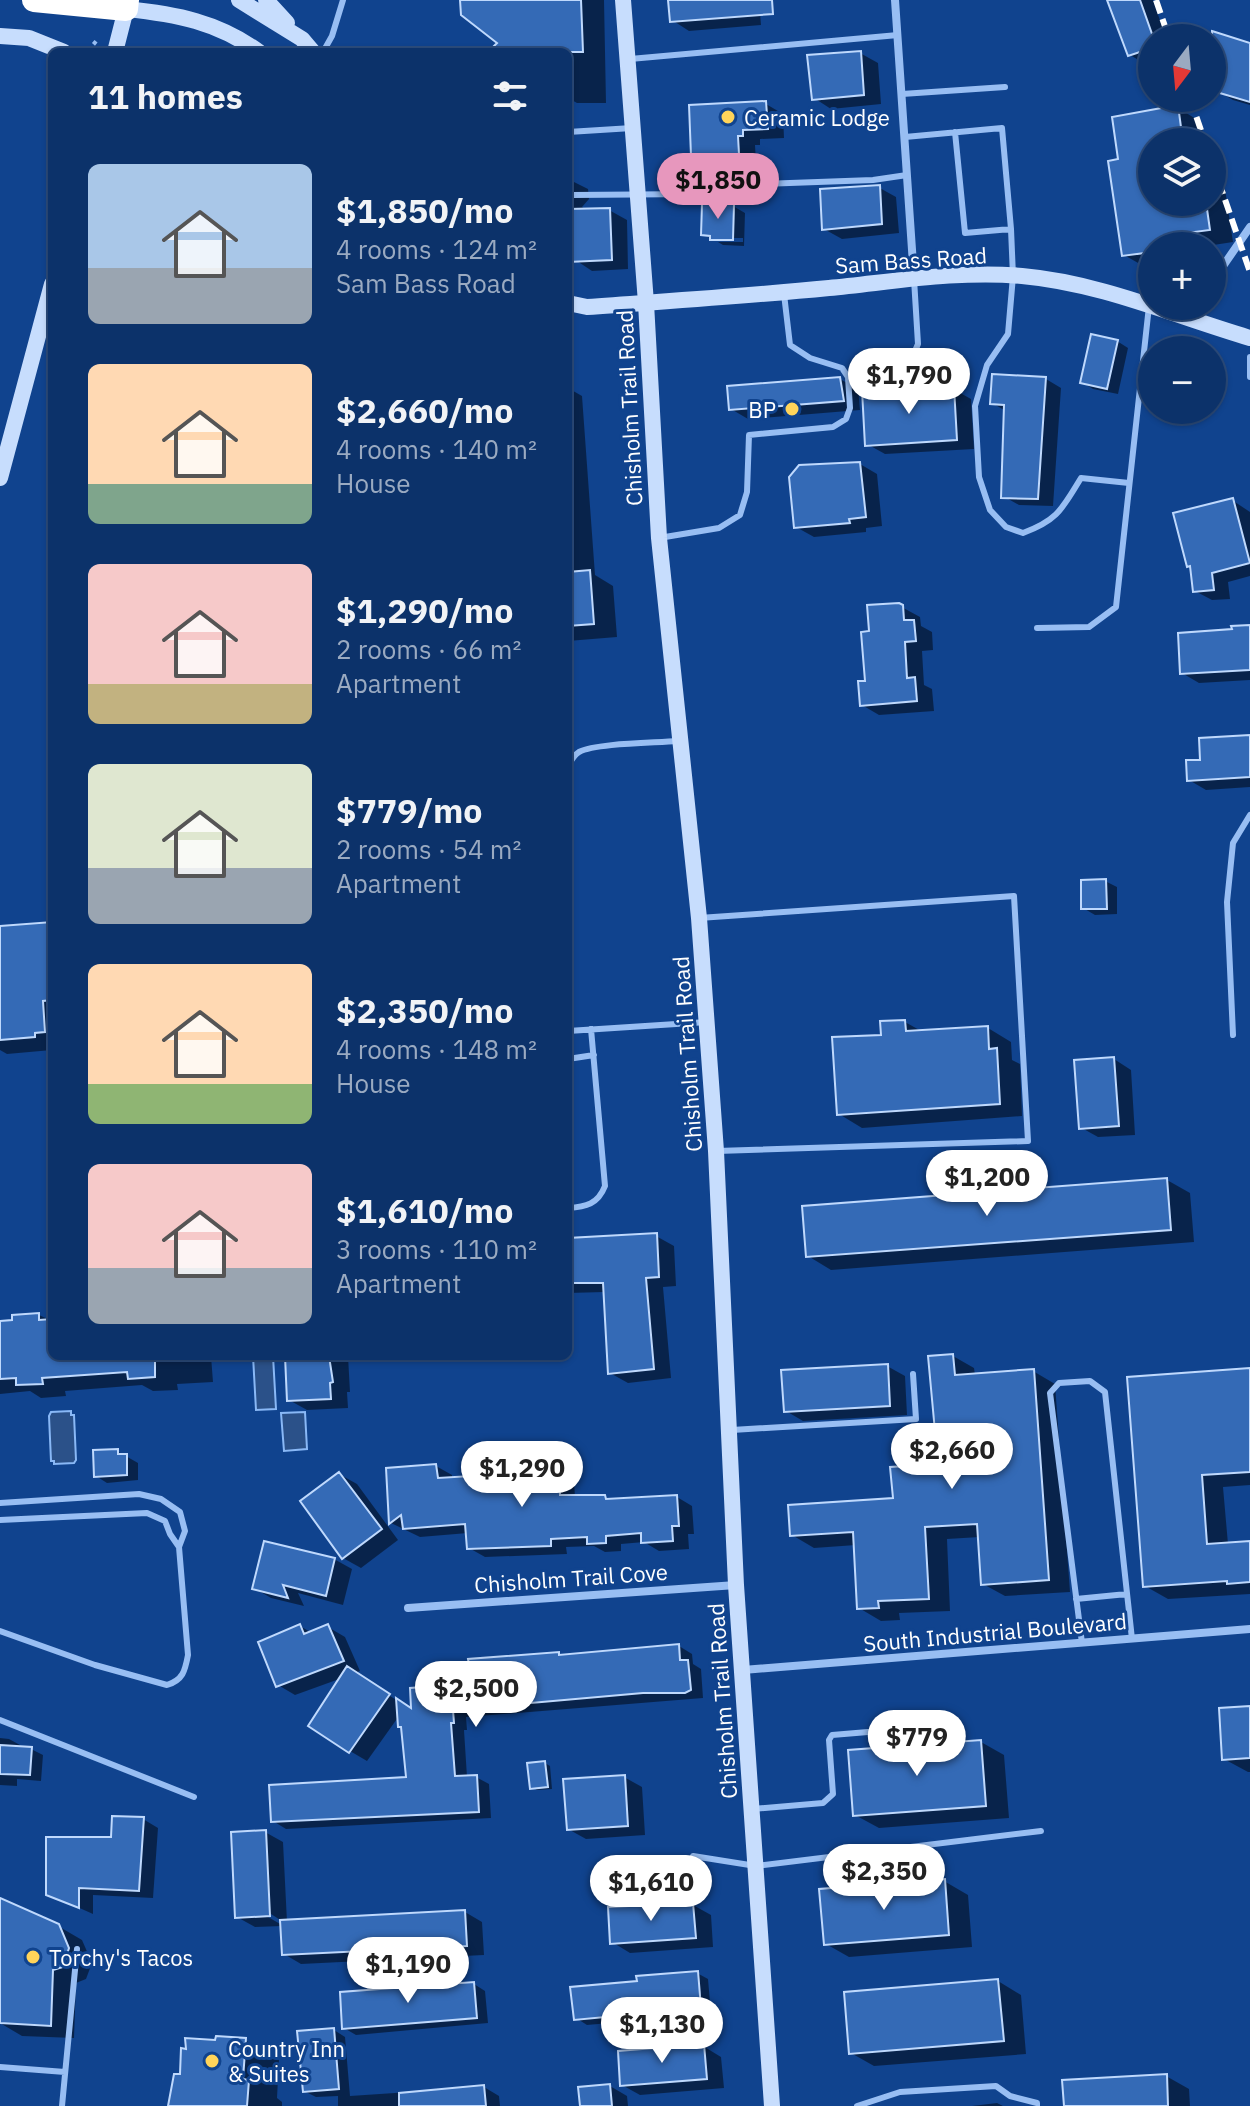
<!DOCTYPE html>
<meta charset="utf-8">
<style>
:root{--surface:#0c326a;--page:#1a3e72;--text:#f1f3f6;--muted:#9aaac1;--line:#2c4d7e;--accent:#e797bd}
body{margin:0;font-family:"IBM Plex Sans",sans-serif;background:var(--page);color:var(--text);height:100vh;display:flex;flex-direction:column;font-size:30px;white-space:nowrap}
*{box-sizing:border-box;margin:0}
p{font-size:26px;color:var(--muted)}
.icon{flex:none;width:44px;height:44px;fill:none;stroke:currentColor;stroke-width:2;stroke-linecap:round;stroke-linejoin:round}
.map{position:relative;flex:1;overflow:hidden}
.side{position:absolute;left:48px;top:48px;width:524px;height:1312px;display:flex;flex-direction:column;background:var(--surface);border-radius:12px;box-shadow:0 2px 6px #0004,0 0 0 2px var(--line)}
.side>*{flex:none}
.needle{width:52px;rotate:196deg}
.tools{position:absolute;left:1138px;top:24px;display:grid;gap:16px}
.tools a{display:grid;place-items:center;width:88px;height:88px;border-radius:50%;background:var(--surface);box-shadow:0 2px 6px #0004,0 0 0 2px var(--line);font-size:40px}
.price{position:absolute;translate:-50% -68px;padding:0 18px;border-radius:28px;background:#fff;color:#222;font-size:26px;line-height:52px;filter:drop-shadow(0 2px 4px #0008)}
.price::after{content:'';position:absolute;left:50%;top:48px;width:24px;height:18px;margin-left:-12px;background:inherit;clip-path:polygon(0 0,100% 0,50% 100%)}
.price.current{background:var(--accent);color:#111}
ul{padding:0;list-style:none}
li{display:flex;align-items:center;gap:24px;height:200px;padding:0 40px}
li span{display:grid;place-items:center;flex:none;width:224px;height:160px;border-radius:12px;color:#555}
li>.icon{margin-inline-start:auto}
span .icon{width:96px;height:96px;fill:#fffc;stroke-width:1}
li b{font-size:34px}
h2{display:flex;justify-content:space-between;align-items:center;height:96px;padding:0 40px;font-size:34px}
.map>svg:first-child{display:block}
</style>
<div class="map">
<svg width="1250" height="2106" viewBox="0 0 1250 2106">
<rect width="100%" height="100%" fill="#10438e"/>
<path fill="#2b5189" stroke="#89b8f6" stroke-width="2" d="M253,1356H273L276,1409L256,1410Z
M71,1411V1415H74L76,1460L74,1463L54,1464V1461H51L49,1416L51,1412Z
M305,1412L307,1449L284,1451L281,1413Z"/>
<path fill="#0007" fill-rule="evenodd" d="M462,0H604L606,103H577L568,98V52H492L500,43Z
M670,0H759L761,25L689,31L672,20Z
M1109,0H1153L1166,38H1152V63L1147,65L1130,55Z
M1207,34L1250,45V105L1233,100L1216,90L1222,70L1212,65V38H1206Z
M860,53L878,63L881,104L831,109L814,98Z
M766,104L783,114L784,138L760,139V145H755L756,163L711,165L693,155Z
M1178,108L1201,122L1204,142H1152V202H1212V151L1220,156L1233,242L1207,246H1152V268H1147L1124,255L1120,161Z
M568,179L588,189L589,199L582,207L586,210H609L627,220L628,269L592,271L568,255Z
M878,187L896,197L899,233L842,239L824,229Z
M733,206L745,213L744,246L723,245L718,242H743V238H713L715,241L703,234Z
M1117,341L1128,348L1118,394L1093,389L1082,382Z
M840,379L858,389L860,410L748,419L731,409Z
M1046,379L1061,388L1053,506L1019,505L1003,496L1006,411L992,403Z
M568,388L582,396L595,575L613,586L617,637L568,641Z
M922,388L927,391L953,389L971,399L974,449L885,454L867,444Z
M860,464L877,474L882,526L866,528V532L814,537L796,527Z
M1232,500L1250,512V576L1228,582L1230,599L1212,600L1195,591L1193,568L1189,565Z
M898,605L920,617L921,626L932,632L933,650L922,651L924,685L932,689L934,711L879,715L862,705L867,683L871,633Z
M1250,627V680L1199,683L1182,673L1234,631Z
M1250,737V787L1206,790L1189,780L1202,761Z
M1105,881L1117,887V914L1095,915L1083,908Z
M52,924V1050L7,1054L0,1050V928Z
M905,1022L923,1032L988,1028L1011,1042L1012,1060L1020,1064L1022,1116L862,1128L839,1114Z
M1114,1059L1131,1070L1135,1135L1098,1137L1080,1127Z
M1167,1180L1190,1193L1194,1242L831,1270L808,1256Z
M656,1236L674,1246L676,1286L663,1287L671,1378L628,1383L610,1373L605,1292L568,1293V1242Z
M39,1315L52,1321V1356H211L213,1382L177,1384L178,1390L153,1391L142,1385L65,1391L66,1396L41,1398L30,1391L0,1394V1323Z
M287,1356H348L350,1392H347L348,1408L307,1410L289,1400Z
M953,1356L974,1368L975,1375L1033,1371L1055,1384L1070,1592L1005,1596L983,1584L980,1537L947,1539L950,1611L899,1613L900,1620L881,1621L859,1608L856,1545L814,1548L792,1535L895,1500L940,1466Z
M887,1366L905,1376L907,1415L803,1421L786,1411Z
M1250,1370V1485L1223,1487L1228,1544L1250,1543V1594L1168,1599L1145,1586Z
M117,1451L138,1463V1480L107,1483L96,1476Z
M436,1466L452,1475V1479L558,1473L574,1482L575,1497H605L612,1501L677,1497L692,1506L694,1534H688L689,1549L659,1551L644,1542L621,1544V1551L605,1552L594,1546L566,1547L567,1554L485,1557L469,1548L468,1533L420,1537L391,1523L388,1470Z
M339,1474L357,1484L398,1540L361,1568L343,1558Z
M334,1559L352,1569L343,1605L298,1593L304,1606L271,1598L254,1588Z
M300,1626L312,1633L328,1627L345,1637L360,1671L355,1673L413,1711L467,1686L558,1654L563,1657L679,1646L692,1654L693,1664L701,1669L703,1698L466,1717L467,1730H464L467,1777H476L489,1784L491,1818L286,1829L273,1821L408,1779L404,1728L399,1716L367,1761L350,1751L342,1678L295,1695L278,1685Z
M1250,1708V1772H1248L1224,1759Z
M0,1738L9,1739L20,1745V1748L31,1749L43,1755L41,1781L17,1779V1786L0,1785Z
M981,1742L1004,1755L1009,1818L879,1828L855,1815Z
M545,1763L550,1766L552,1789L537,1790L532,1787Z
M624,1777L642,1787L645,1835L586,1839L568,1829Z
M143,1819L158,1828L153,1898L93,1895V1914L48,1894L113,1839Z
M265,1832L283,1842L287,1922L465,1912L482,1922L484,1955L301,1964L284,1954L282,1926L255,1927L237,1917ZM263,1909L282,1921V1925L261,1913Z
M944,1881L968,1895L972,1947L849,1957L826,1944Z
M693,1905L711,1915L713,1947L630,1953L612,1942Z
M0,1908L58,1926L82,1940L92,1963L86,1979L76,1983L74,2038L22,2036L0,2023Z
M697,1973L708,1979L711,2014L587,2025L576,2018Z
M998,1981L1021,1995L1026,2054L874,2066L851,2053Z
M474,1984L485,1991L488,2023L356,2035L344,2028Z
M334,2030L345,2037L350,2096L484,2087L499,2096L500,2106H338V2096L316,2097L304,2091Z
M187,2040H245L279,2060L277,2098L282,2102V2106H170L182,2076L188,2051Z
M703,2046L721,2057L724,2088L640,2095L622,2085Z
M1166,2076L1189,2089L1190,2106H1066Z
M610,2086L627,2096L628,2106H582Z
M997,2103L1003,2106H972Z"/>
<path fill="#346ab6" stroke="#bfd9fd" stroke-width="2" d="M460,0H581L583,52H488L497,43L461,15Z
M668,0H772L773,14L670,22Z
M1107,0H1140L1152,34V48L1128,56Z
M1212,31L1250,43V102L1213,91L1220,68L1212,65Z
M861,51L864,95L812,100L807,55Z
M766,101L768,129L743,130V136H738L739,154L691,156L689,105Z
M1178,105L1183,142H1152V202H1206L1210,230L1163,236L1164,246H1152V252L1122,256L1108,161L1118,159L1112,117Z
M880,185L882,224L822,230L820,189Z
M702,204H734L733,240H710V236L701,235Z
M610,208L612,260L568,262V209Z
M1091,334L1118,340L1107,389L1080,383Z
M992,374L1046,377L1038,499L1001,498L1004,405L990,404Z
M840,377L844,401L729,410L727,386Z
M923,386V389L954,387L957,440L865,446L862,390Z
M860,462L866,517L849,519L850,523L794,528L789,477L799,465Z
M1233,498L1250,563L1212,573L1214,590L1193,592L1190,566L1187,567L1173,513Z
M590,570L594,624L568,626V572Z
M899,603L903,605L904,620H914L916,641L905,642L907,678L915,677L917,701L860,706L858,681H865L861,632L869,631L867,605Z
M1250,625V670L1180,674L1178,633L1232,629L1231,626Z
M1250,735V777L1187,781L1186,760H1200L1199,738Z
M1106,879L1107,909H1081V880Z
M52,922V1000L43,1001L45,1032L35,1033V1037L0,1040V926Z
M905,1020L906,1031L988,1026L989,1049L997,1048L1000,1104L837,1115L832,1037L881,1035L880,1021Z
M1114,1057L1119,1126L1079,1129L1074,1060Z
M1167,1178L1171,1230L806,1257L802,1206Z
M657,1233L659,1277L646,1278L654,1369L608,1374L603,1283H568V1238Z
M39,1313V1320L52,1319V1356H155V1377L128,1379L127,1372L42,1378L43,1384L16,1385V1378L0,1379V1321L12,1320V1315Z
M953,1354L955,1375L1034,1369L1049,1580L981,1585L977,1524L925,1527L929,1599L878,1601L879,1608L857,1609L853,1532L790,1536L788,1505L893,1498L890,1467L938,1464L928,1356Z
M285,1356H329L333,1382L330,1383L331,1399L287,1401Z
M888,1364L890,1406L784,1412L781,1370Z
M1250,1368V1472L1202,1475L1207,1544L1250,1541V1582L1227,1584V1581L1143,1587L1127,1377Z
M118,1449V1454H127V1475L94,1477L93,1450Z
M436,1464L438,1478L559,1471L560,1495H605L606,1499L677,1495L679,1526H672L673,1541L641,1543V1533L606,1536V1543L587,1544V1537L551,1539V1546L467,1549L465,1524L403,1529L401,1515L389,1524L386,1468Z
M339,1472L382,1529L342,1559L300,1501Z
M264,1541L335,1558L326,1596L283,1585L288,1598L252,1589Z
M300,1624L304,1634L328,1624L344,1661L276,1687L258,1642Z
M679,1644L680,1660H688L691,1690L685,1693H643L453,1710L454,1723H451L455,1776L477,1775L479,1812L271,1822L269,1785L406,1777L401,1727H398L396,1698L411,1708L410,1688L465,1684L463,1666L469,1665L468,1659L559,1652V1655Z
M347,1666L390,1694L349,1753L308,1726Z
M1250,1706V1758L1222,1760L1219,1708Z
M981,1740L986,1806L853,1816L848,1750Z
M0,1745L32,1747L30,1775L0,1774Z
M545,1761L548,1787L530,1789L527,1763Z
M625,1775L628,1826L567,1830L563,1779Z
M112,1816L144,1817L139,1891L79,1888V1908L46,1895V1837H111Z
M266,1830L270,1916L235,1918L231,1832Z
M945,1879L949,1935L824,1945L819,1889Z
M0,1898L59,1924L69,1948L63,1967L53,1970L51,2026L0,2023Z
M693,1903L696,1938L610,1944L608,1907Z
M465,1910L467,1946L282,1955L280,1920Z
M698,1971L701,2008L574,2020L570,1987L637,1981L636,1976Z
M998,1979L1004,2041L849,2054L844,1992Z
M474,1982L477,2018L342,2029L340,1992Z
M334,2028L339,2089L303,2092L297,2031Z
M216,2036L246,2038L243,2079L249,2080L247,2106H168L174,2074H180L181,2048L186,2049L185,2038L215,2040Z
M704,2044L707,2079L620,2086L618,2051Z
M1167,2074L1168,2106H1064L1062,2080Z
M610,2084L612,2106H580L578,2087Z
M484,2085L486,2106H399V2093Z"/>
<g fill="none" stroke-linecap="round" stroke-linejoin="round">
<path stroke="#98bef3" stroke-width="4" stroke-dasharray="4 6" stroke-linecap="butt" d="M87,52L98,39"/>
<path stroke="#98bef3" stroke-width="6" d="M323,52L332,36L343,0
M630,59L898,35
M902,94L1005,87
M568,132L632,128
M955,132L965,233L1011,229L1013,276L1008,334L987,365L975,406L979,477L990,510L1006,527L1023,533C1058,520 1062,509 1081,478L1129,483
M905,137L1002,128L1011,229
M572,195L697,194L759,184L873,180L907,175
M1250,357V377
M859,358L909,355L915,351L918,344L914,279
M659,538L719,528L740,515L747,492L749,435L833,427L846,419L850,408L848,377L842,368L810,358L790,345L784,294
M1037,628L1089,627L1116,607L1149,306
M568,768C570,762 573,756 579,752C596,743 655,743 677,741
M699,918L1014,896L1028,1141L717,1151
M568,1031L707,1022
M1233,1035L1227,902L1233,843L1250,815
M568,1059L594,1055
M568,1208C586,1207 598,1204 605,1186L591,1029
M732,1430L916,1419L913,1374
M0,1503L139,1494L161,1499L180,1512L185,1531L179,1547L188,1655C185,1671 183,1680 167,1685L95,1665L0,1631
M0,1520L147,1513L165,1521L170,1534L179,1547
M1076,1599L1127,1594
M1082,1643L1050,1393L1059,1383L1090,1381L1105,1392L1132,1639
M0,1720L194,1797
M752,1809L823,1803L833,1794L829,1740L832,1735L916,1728
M693,1856L756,1866L1041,1831
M0,2067L65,2072
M62,2106L77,1949
M857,2106L900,2092L996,2086L1010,2096L1037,2103V2106"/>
<path stroke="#98bef3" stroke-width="8" d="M895,0L914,279
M1212,282L1250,227
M408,1608L736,1585
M743,1670L1250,1629"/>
<path stroke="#c7ddfd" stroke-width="16" d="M239,0L302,39L313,52
M266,0L287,23
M623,0L646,303L659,538L699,918L716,1151L736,1585L772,2106
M0,36L29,38L64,52
M115,52L126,9C176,14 218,22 259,52
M568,303L587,307C667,301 748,296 829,288C892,282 959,270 1022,276C1101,283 1175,316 1250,338
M0,478L52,284"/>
<path stroke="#fff" stroke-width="24" d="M34,0L126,9L127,0"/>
<path stroke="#fff" stroke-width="6" stroke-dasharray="14 6" stroke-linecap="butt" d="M1156,0L1169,38
M1190,98L1205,142
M1212,162L1250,272"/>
</g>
<g fill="#ffd45a" stroke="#10438e" stroke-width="3">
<circle cx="728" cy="117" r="8"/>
<circle cx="792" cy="409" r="8"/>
<circle cx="33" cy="1957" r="8"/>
<circle cx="212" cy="2061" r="8"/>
</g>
<g text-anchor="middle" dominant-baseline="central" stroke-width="6" stroke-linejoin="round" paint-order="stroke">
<g font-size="22" fill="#fff" stroke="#10438e" text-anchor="start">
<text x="744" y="117">Ceramic Lodge</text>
<text x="776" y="409" text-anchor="end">BP</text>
<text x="49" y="1957">Torchy's Tacos</text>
<text x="228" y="2048">Country Inn<tspan x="228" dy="25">&amp; Suites</tspan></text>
</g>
<g font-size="22" fill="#fff" stroke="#10438e">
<text transform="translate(911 260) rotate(-4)">Sam Bass Road</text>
<text transform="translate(629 408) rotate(-93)">Chisholm Trail Road</text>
<text transform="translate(687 1054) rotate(-94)">Chisholm Trail Road</text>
<text transform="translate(571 1578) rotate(-4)">Chisholm Trail Cove</text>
<text transform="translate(995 1632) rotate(-5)">South Industrial Boulevard</text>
<text transform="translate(722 1701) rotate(-94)">Chisholm Trail Road</text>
</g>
</g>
</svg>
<div class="tools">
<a><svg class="needle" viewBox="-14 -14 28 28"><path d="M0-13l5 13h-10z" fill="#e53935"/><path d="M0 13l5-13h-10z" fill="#9aaac1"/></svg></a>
<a><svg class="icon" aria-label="layers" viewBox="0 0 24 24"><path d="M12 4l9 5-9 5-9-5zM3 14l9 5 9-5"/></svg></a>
<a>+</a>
<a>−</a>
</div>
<b class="price current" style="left:718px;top:221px">$1,850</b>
<b class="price" style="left:909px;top:416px">$1,790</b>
<b class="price" style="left:987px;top:1218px">$1,200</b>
<b class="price" style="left:952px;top:1491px">$2,660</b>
<b class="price" style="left:522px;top:1509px">$1,290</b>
<b class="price" style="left:476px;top:1729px">$2,500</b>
<b class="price" style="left:917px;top:1778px">$779</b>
<b class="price" style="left:884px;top:1912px">$2,350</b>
<b class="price" style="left:651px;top:1923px">$1,610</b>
<b class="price" style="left:408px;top:2005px">$1,190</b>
<b class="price" style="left:662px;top:2065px">$1,130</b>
<section class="side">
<h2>11 homes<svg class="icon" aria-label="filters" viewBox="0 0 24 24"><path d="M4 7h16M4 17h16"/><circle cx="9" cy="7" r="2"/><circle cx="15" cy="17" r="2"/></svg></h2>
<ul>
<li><span style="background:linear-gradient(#a9c7e8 65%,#9aa5b1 0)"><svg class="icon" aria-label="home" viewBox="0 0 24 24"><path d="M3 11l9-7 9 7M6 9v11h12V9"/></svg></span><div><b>$1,850/mo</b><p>4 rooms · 124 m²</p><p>Sam Bass Road</p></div></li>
<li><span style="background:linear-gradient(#ffd9b3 75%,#7fa58c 0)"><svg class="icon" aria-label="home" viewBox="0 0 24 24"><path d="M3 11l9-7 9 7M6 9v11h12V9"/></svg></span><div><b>$2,660/mo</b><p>4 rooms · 140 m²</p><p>House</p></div></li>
<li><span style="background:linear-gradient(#f6c9c9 75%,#c2b280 0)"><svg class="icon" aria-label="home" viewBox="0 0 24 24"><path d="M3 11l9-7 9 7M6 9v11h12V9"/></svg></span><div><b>$1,290/mo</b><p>2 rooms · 66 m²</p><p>Apartment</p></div></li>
<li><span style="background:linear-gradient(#dfe7d0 65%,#9aa5b1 0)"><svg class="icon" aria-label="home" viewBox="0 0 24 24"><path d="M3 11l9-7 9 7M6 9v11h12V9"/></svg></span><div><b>$779/mo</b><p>2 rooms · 54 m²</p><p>Apartment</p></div></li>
<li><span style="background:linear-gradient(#ffd9b3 75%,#8fb573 0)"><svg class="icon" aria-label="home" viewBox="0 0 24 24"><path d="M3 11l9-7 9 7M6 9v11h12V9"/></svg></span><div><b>$2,350/mo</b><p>4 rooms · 148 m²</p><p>House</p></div></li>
<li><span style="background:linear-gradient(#f6c9c9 65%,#9aa5b1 0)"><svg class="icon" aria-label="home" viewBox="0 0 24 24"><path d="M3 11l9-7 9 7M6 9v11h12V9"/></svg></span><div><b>$1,610/mo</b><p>3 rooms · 110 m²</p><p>Apartment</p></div></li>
</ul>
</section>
</div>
